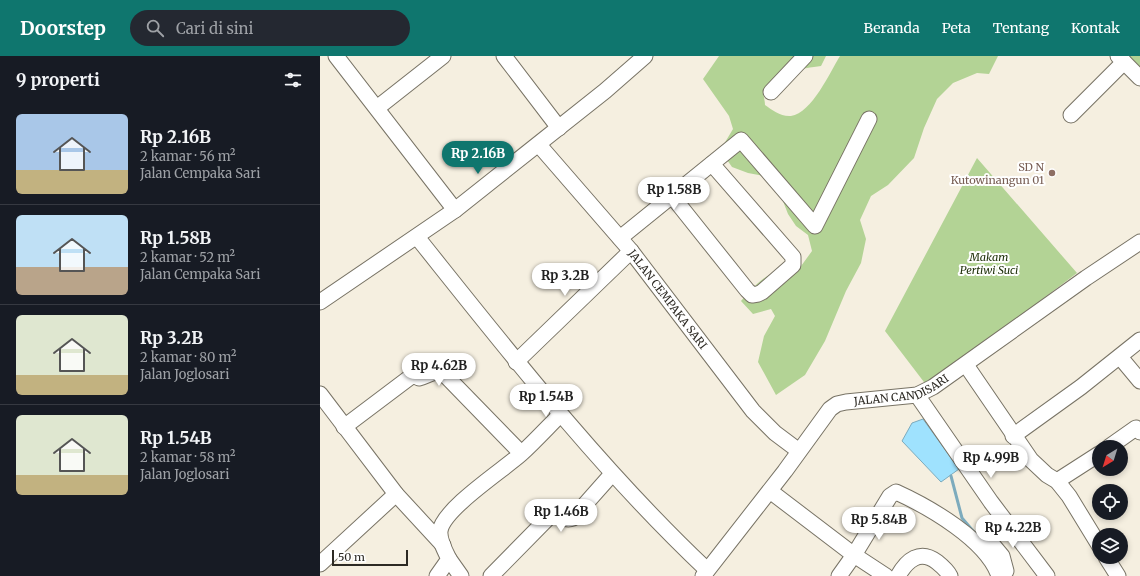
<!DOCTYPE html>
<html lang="id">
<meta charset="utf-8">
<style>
:root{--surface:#171b24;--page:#242831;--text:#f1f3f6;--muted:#9ea1a6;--line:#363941;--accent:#0f766e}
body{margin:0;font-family:Merriweather,serif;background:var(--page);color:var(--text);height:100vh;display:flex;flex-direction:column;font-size:15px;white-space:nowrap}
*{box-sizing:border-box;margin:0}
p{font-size:13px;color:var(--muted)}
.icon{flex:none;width:22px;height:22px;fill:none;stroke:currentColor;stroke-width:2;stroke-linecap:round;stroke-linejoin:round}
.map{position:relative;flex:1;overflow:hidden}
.details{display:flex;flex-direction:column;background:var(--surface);width:320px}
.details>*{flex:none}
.needle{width:26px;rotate:218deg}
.fabs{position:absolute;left:772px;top:384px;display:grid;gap:8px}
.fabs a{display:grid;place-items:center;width:36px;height:36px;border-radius:50%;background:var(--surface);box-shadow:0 2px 6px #0003;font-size:20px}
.scale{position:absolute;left:12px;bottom:10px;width:76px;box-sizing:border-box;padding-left:4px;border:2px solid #2d2a24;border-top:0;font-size:11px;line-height:14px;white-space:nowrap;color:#2d2a24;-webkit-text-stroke:3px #fff;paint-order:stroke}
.price{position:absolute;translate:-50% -34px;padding:0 9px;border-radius:14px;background:#fff;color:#222;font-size:13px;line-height:26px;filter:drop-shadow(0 1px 2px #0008)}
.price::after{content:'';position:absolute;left:50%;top:24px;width:12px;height:9px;margin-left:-6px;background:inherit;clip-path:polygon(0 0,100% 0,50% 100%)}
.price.selected{background:var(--accent);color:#fff}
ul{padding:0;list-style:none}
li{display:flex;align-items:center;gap:12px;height:100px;padding:0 16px}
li+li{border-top:1px solid var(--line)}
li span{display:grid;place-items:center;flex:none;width:112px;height:80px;border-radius:6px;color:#555}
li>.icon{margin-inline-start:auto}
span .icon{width:48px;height:48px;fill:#fffc;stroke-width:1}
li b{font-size:17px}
h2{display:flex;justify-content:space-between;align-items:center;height:48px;padding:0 16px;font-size:17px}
header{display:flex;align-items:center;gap:24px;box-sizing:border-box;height:56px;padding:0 20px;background:var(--accent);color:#fff}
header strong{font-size:19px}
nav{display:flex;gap:22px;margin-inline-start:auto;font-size:14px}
.search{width:280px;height:36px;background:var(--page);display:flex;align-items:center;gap:10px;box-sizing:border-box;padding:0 14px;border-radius:22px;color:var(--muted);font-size:15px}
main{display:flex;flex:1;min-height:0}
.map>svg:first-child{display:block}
</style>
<header>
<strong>Doorstep</strong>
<div class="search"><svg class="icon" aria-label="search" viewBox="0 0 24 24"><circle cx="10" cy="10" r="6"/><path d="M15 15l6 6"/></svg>Cari di sini</div>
<nav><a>Beranda</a><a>Peta</a><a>Tentang</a><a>Kontak</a></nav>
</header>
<main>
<section class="details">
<h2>9 properti<svg class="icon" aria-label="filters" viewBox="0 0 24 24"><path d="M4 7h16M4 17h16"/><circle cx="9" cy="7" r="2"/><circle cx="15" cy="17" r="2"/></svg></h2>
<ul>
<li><span style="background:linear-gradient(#a9c7e8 70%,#c2b280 0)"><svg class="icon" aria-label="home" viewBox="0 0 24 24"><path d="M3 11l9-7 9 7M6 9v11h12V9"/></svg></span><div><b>Rp 2.16B</b><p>2 kamar · 56 m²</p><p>Jalan Cempaka Sari</p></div></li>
<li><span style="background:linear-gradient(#bfe0f5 65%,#b9a48a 0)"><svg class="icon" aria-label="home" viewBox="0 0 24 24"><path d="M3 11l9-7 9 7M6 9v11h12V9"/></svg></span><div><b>Rp 1.58B</b><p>2 kamar · 52 m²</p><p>Jalan Cempaka Sari</p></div></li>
<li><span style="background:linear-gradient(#dfe7d0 75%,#c2b280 0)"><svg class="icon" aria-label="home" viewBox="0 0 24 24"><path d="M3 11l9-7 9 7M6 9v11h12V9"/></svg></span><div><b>Rp 3.2B</b><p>2 kamar · 80 m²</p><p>Jalan Joglosari</p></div></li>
<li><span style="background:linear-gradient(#dfe7d0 75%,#c2b280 0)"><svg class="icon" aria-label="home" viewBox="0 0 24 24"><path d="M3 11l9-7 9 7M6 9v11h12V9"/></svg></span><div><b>Rp 1.54B</b><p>2 kamar · 58 m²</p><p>Jalan Joglosari</p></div></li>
</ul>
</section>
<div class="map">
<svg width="820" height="520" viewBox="0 0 820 520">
<rect width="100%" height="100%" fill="#f5efe0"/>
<path fill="#b3d395" d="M399,0H506L501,10C484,12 450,17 444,36C443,39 445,45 445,49C452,54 461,61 471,60C492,57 510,16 520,0H678L669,18L657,17L633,27L617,43L604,72L594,102L568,129L551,140L540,164L546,183L541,207L526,235L505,285L485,319L456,339L438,306L444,280L455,260L451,253L433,258L421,245C437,227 450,210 476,217L492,195L488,179L476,170L468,158L454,122L428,117L412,111L405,101L404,88L413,73L409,60L383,23Z
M806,0H820V13Z
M657,102L757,217L607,330L565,275Z"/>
<path fill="#9fe2fe" stroke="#7dabbd" d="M603,363L639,413L621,426L582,385L592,367Z"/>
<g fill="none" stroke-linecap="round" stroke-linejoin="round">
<path stroke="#7dabbd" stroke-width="3" d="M631,420L642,462L654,476"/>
<defs>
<g id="minor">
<path d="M16,0L135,154"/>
<path d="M184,0L239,72"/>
<path d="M798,0L820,22"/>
<path d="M451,36L485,0"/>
<path d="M57,52L123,0"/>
<path d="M751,59L804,6"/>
<path id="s1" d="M219,89L311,195L433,355L455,377L479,395"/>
<path d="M352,140L427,234L432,239L438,238L442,236L473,209V201L392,108"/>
<path d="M97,181C189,296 279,412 387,514"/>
<path d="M300,182L421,84L495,170L549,63"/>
<path d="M0,246L135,154L285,35L325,0"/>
<path d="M800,301L820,325"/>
<path d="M196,306L311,195"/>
<path d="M646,309L711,404L727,419L737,425L749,440L779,489"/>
<path d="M0,338L76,438L123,489"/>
<path d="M597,339L671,446L727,520"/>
<path d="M24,371L93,319L99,322C110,319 117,311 127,321L201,397"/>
<path d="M693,380L761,331L820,284"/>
<path d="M789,391L816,372L820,376"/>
<path d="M737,425L779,398"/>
<path d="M450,435L534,499L570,440L576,436C609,451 667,484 679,520"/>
<path d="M667,482L682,500L686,515"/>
<path d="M786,501L798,520"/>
<path d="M129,503L141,520"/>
<path d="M0,508L76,438"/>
<path d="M117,520L129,503C125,495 119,484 120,475C123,453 183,414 201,398C215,385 227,372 240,359"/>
<path d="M171,520L231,459C239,457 243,466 253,462L292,418"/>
<path id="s2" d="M383,520L465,415L510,353L517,348L526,346L597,339L613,331L766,222L820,186"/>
<path d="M519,520L534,499L566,520"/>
<path d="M578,520C587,504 600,493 617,506C622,510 627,514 630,520"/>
</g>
</defs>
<use href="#minor" stroke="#787365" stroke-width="17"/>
<use href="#minor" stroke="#fff" stroke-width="15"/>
</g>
<circle fill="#8d6e63" stroke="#fff" stroke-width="1.5" cx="732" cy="117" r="4"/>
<g text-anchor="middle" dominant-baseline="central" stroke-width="4" stroke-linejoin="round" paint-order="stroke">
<g font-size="11" fill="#785e54" stroke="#fff" text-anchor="end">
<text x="724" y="111">SD N<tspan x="724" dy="13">Kutowinangun 01</tspan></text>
</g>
<g font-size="11" font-style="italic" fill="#20310b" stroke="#fff">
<text x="669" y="201">Makam<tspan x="669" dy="13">Pertiwi Suci</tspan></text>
</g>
<g font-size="11" fill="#2d2a24" stroke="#fff">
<text stroke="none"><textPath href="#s1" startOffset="201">JALAN CEMPAKA SARI</textPath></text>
<text stroke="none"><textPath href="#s2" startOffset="285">JALAN CANDISARI</textPath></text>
</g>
</g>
</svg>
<div class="fabs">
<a><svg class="needle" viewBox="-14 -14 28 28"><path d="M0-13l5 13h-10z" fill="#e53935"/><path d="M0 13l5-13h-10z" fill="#9ea1a6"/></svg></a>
<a><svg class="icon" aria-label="locate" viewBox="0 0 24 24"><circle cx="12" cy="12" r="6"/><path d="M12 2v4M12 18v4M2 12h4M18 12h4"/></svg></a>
<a><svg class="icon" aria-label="layers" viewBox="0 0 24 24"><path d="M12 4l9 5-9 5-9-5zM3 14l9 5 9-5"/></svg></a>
</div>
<div class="scale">50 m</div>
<b class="price selected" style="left:158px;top:119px">Rp 2.16B</b>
<b class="price" style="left:354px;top:155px">Rp 1.58B</b>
<b class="price" style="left:245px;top:241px">Rp 3.2B</b>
<b class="price" style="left:119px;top:331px">Rp 4.62B</b>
<b class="price" style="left:226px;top:362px">Rp 1.54B</b>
<b class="price" style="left:671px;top:423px">Rp 4.99B</b>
<b class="price" style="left:241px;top:477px">Rp 1.46B</b>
<b class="price" style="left:559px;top:485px">Rp 5.84B</b>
<b class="price" style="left:693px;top:493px">Rp 4.22B</b>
</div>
</main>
